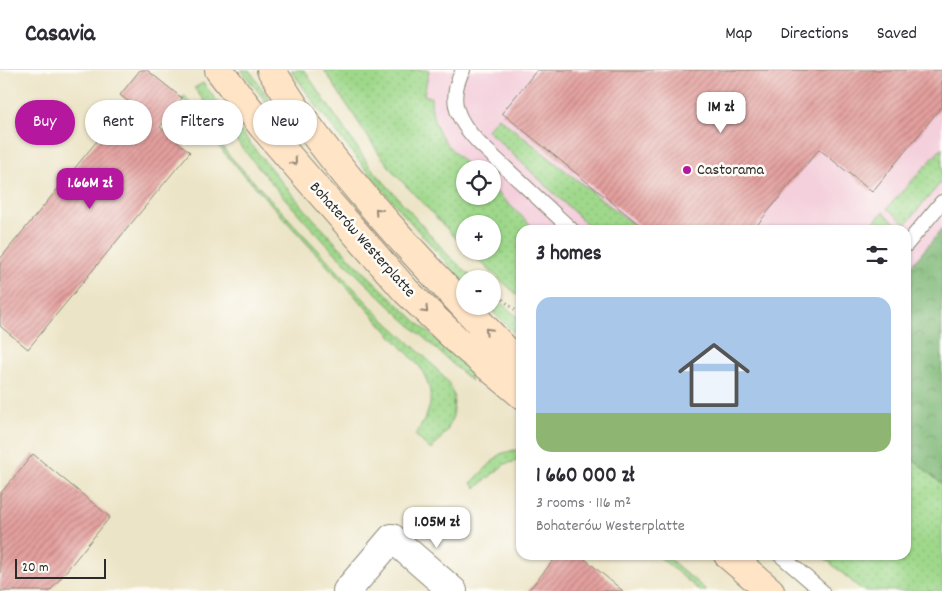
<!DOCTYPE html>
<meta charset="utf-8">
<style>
:root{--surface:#fff;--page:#f2f2f3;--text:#2b2b33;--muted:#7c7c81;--line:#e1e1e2;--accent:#b5179e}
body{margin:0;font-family:Dekko,sans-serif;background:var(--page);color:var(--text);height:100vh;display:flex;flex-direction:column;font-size:19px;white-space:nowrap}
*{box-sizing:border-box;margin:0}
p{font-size:16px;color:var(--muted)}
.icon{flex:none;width:28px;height:28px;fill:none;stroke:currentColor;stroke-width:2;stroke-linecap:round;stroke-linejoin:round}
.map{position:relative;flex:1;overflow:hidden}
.drawer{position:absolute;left:516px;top:155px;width:395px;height:335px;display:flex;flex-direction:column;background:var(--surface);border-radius:15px;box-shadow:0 1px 4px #0004}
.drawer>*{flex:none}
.hud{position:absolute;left:15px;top:30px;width:426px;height:45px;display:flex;gap:10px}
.tools{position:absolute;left:456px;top:90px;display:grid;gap:10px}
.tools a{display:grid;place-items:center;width:45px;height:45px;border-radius:50%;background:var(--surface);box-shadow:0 1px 4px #0004;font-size:25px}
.scale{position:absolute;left:15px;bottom:12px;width:91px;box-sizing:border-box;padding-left:5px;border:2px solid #2b2b2b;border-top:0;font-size:14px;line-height:18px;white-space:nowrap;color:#2b2b2b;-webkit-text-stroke:4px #fdfcf7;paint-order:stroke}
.price{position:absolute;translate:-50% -42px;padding:0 11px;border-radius:10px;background:#fff;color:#222;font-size:16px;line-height:32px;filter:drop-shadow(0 1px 2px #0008)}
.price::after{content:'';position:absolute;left:50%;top:30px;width:15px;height:11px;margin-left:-8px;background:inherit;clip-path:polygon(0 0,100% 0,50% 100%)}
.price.on{background:var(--accent);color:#fff}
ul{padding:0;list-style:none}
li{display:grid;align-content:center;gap:10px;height:265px;padding:0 20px}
li span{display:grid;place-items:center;height:155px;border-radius:15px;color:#555}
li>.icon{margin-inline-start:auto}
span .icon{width:90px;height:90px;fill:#fffc;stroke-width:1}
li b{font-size:21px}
h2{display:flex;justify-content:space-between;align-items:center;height:60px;padding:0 20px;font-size:21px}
.tag{padding:0 18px;border-radius:22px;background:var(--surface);box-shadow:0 1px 4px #0004;font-size:18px;line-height:45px}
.tag.on{background:var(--accent);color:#fff}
header{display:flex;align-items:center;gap:30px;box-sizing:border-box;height:70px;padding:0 25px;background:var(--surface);border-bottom:1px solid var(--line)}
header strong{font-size:24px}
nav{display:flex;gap:28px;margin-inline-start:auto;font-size:18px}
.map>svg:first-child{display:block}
</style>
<header>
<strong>Casavia</strong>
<nav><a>Map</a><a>Directions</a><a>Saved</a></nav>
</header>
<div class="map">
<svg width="942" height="521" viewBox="0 0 942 521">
<defs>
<pattern id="grass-dots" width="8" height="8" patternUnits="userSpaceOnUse" patternTransform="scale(1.25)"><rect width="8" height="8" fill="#9fd88b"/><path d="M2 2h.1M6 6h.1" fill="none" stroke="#89ba78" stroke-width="1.8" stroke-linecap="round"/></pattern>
<pattern id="forest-crowns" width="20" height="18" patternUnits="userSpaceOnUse" patternTransform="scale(1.25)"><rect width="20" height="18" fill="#7fb877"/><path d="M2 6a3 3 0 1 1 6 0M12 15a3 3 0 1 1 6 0" fill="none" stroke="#689662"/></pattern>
<pattern id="building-hatch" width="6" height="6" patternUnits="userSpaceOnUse" patternTransform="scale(1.25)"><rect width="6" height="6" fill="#e39f9d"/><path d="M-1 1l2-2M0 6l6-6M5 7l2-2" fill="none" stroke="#b88280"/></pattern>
</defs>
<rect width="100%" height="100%" fill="#fdfcf7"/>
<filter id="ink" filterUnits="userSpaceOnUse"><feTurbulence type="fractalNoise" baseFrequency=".02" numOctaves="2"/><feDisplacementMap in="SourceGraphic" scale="10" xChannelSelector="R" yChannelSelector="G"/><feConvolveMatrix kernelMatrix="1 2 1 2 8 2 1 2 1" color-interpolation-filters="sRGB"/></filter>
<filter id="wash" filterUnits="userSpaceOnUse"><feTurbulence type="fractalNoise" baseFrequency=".0096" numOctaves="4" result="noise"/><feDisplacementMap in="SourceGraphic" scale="20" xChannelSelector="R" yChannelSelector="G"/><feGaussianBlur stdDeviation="1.12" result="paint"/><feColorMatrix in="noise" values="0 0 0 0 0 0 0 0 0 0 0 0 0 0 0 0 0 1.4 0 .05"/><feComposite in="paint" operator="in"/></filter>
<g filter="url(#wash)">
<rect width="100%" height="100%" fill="#ece4c6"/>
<path fill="#f4cfdc" d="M429,0H942V159L906,202V160H536L493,119L492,99H471L443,70L432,40L431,27L424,26Z"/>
<path fill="url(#grass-dots)" stroke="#65825b" d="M241,0H249L286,53L287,55L286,57Z
M291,0H304L369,95L448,185L474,209H465V213C403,145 343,76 291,0Z
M324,0H429L424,25L431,27C431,61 448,77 471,99H465V126H492L493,119L536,160H521V228L468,181H492V154H465V178L395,104L378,82Z
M203,13C241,62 279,111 321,157C363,204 411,246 457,289L469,301L471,311C406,251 339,192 281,124C251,90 223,54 194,18Z
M185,26L228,84L378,244L428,290L449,313L454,327L453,346L447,361L431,380L415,365C433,338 436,325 420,297L225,84L182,28Z
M498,47L640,160H593L487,60Z
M942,78V111L906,154L887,138Z
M883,142L902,159L901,160H867Z
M493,226L521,250V270L487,236H492Z
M514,380L521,381V390L505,394L476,418L471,413L500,384Z
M906,384L942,414V521H863L821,485H906Z
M657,485H665L707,521H700Z"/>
<path fill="url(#forest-crowns)" stroke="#557251" d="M942,159V414L906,384V202Z"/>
<g id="blocks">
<path fill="url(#building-hatch)" d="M140,0H147L182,28L160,57L190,82L28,279L0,256V189L129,32L120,25Z
M537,0H942V36L872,122L819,79L753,160H646L502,43Z
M33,384L110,447L50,521H0V424Z
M558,485H580L623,521H528Z"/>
</g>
</g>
<g filter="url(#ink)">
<use href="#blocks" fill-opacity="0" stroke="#8c8878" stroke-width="1"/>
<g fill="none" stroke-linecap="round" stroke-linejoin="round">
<defs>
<path id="lane" d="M463,0C447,30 457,50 479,73L572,160
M906,175L942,132
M780,485L822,521"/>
<path id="street" d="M347,521L392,468L453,521"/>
<path id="secondary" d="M219,0L263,57L406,221L458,271L521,324
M271,0C283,18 294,37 307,54C370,141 447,218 521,296
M728,485L770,521"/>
</defs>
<use href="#lane" stroke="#8c8878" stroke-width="16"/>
<use href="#street" stroke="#8c8878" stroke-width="30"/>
<use href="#secondary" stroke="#8c8878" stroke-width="30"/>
<path stroke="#8c8878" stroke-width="3" stroke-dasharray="1 4" stroke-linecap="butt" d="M495,223L521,245"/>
<use href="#lane" stroke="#fff" stroke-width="14"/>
<use href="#street" stroke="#fff" stroke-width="28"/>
<use href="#secondary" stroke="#ffe4c6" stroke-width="28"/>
</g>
<defs><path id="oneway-chevron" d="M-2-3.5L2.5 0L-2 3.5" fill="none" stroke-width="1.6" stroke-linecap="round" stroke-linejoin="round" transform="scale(1.25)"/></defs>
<g stroke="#958878">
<use href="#oneway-chevron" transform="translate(294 92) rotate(49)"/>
<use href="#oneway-chevron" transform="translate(378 141) rotate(-131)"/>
<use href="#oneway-chevron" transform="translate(425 240) rotate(46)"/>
<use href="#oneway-chevron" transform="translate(488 261) rotate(-134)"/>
</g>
</g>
<circle fill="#b5179e" stroke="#fdfcf7" stroke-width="2" cx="687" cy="100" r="5"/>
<g text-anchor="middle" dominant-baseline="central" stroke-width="5" stroke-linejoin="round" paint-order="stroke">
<g font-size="16" fill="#2b2b2b" stroke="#fdfcf7" text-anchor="start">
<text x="697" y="100">Castorama</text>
</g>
<g font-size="16" fill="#2b2b2b" stroke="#fdfcf7">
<text transform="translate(362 170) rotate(48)">Bohaterów Westerplatte</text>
</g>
</g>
</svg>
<div class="tools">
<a><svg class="icon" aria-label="locate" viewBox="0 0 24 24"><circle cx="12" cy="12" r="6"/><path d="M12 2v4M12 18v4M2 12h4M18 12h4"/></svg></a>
<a>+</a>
<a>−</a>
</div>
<div class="scale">20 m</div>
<b class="price" style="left:721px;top:64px">1M zł</b>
<b class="price on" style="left:90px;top:140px">1.66M zł</b>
<b class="price" style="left:437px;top:479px">1.05M zł</b>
<div class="hud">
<a class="tag on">Buy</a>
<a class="tag">Rent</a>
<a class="tag">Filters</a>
<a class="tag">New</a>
</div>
<section class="drawer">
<h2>3 homes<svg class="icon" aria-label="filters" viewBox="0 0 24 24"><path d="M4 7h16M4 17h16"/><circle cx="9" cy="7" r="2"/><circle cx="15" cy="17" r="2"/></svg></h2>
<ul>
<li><span style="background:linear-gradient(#a9c7e8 75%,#8fb573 0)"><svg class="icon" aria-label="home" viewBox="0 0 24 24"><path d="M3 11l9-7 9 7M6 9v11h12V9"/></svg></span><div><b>1 660 000 zł</b><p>3 rooms · 116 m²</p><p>Bohaterów Westerplatte</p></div></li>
</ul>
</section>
</div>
